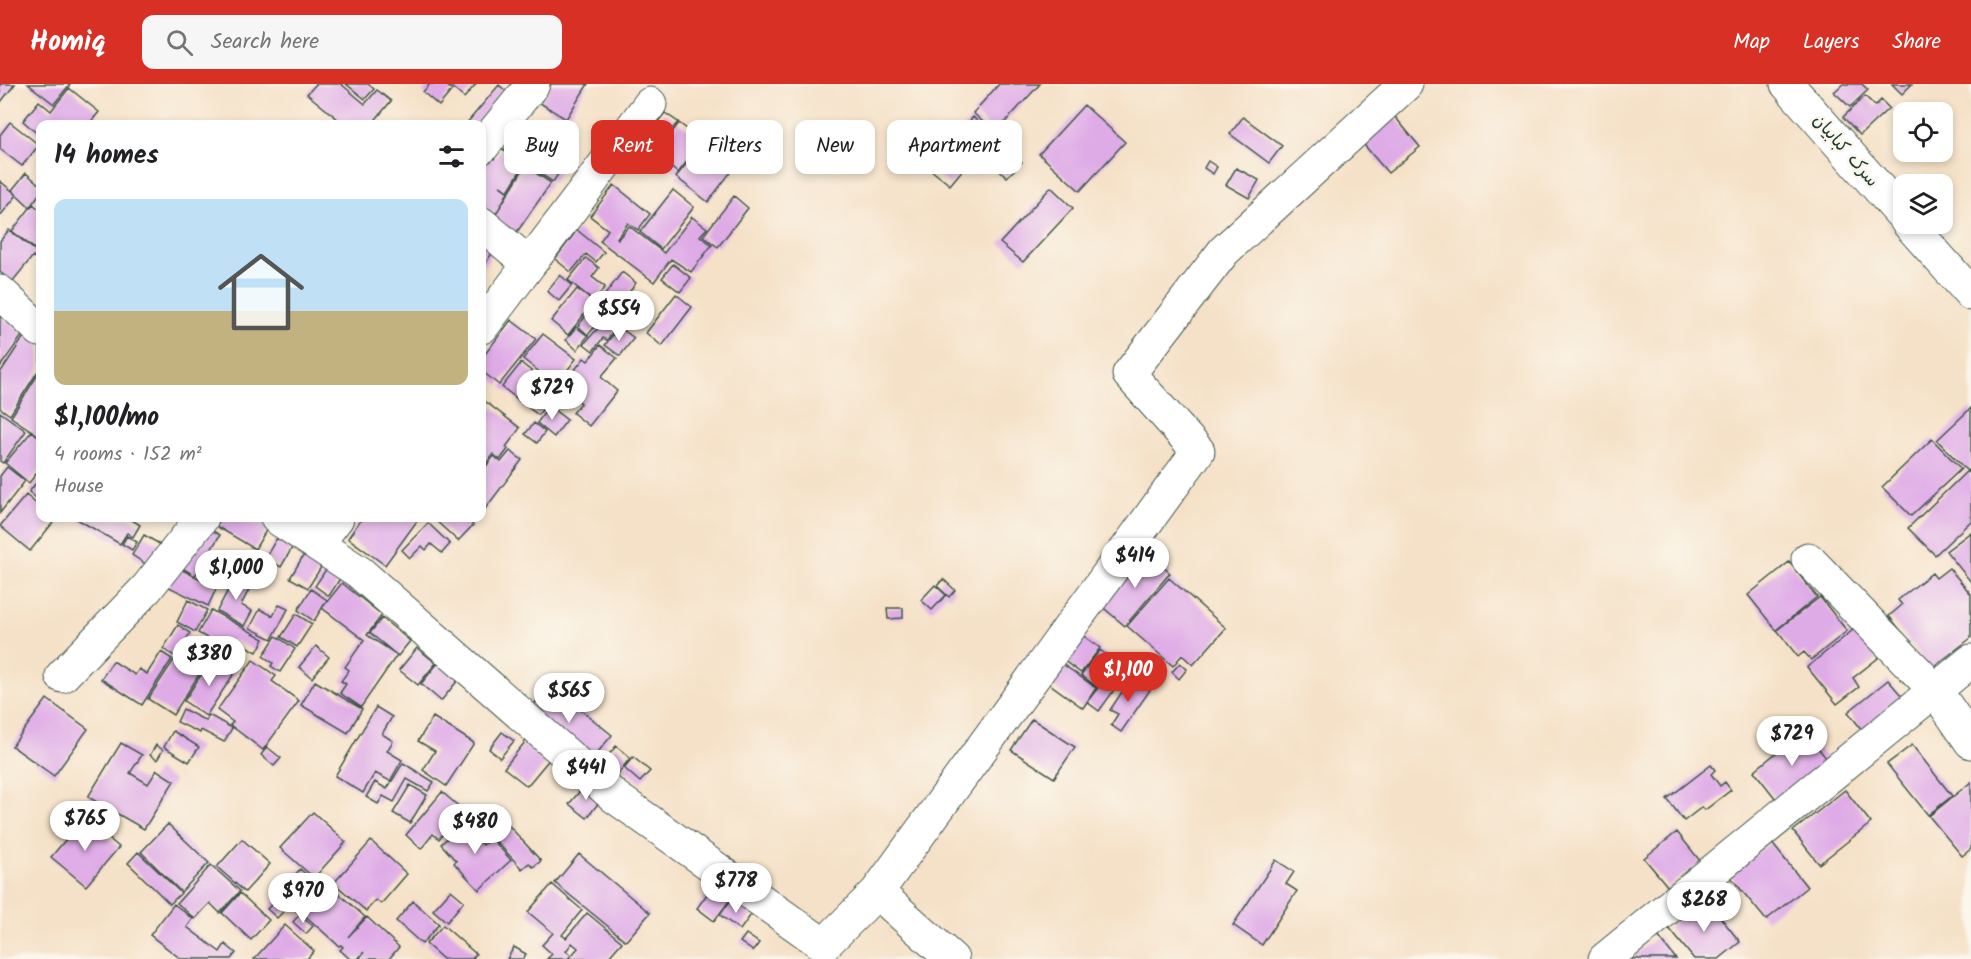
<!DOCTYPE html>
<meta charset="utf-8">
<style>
:root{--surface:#fff;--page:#f6f6f6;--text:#202124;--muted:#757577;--line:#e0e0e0;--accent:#d93025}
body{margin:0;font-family:Kalam,"Playpen Sans Arabic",sans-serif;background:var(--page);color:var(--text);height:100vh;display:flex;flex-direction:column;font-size:22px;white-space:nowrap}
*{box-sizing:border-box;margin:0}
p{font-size:20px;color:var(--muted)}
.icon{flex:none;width:33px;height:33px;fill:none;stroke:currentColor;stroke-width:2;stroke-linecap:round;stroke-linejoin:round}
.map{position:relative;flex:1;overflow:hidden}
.drawer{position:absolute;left:36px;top:36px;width:450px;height:402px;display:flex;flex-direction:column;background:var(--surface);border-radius:12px;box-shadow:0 3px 9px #0003}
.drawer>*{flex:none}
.hud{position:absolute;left:504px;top:36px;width:570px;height:54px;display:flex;gap:12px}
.controls{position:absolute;left:1893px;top:18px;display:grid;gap:12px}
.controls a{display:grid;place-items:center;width:60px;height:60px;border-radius:12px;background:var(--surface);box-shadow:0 3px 9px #0003;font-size:30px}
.price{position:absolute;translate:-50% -51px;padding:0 14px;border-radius:21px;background:#fff;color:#222;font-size:20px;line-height:39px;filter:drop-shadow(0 2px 3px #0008)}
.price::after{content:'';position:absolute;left:50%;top:36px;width:18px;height:14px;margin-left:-9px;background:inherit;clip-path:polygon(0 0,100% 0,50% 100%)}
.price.selected{background:var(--accent);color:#fff}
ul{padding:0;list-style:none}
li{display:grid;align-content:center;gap:12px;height:318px;padding:0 18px}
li+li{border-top:2px solid var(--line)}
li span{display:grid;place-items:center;height:186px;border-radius:12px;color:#555}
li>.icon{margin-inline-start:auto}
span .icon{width:108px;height:108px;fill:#fffc;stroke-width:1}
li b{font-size:26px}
h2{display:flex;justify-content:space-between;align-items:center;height:72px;padding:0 18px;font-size:26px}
.tag{padding:0 21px;border-radius:12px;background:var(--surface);box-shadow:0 3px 9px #0003;font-size:21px;line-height:54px}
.tag.selected{background:var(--accent);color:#fff}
header{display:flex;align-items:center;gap:36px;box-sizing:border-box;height:84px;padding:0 30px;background:var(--accent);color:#fff}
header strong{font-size:28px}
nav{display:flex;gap:33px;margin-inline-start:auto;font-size:21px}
.search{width:420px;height:54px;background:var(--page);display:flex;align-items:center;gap:15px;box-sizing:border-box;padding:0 21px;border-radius:12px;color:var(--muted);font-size:22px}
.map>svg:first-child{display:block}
</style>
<header>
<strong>Homiq</strong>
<div class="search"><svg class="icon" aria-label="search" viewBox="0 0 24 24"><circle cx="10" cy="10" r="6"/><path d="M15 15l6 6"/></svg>Search here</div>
<nav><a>Map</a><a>Layers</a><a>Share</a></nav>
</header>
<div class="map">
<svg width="1971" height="875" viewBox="0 0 1971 875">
<rect width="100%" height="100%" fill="#fbf7ec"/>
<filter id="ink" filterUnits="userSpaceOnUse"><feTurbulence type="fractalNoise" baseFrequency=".0167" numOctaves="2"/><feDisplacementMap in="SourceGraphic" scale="12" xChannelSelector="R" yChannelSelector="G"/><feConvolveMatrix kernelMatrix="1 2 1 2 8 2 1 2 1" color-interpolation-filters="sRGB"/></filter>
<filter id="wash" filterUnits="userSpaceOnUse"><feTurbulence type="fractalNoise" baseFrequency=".008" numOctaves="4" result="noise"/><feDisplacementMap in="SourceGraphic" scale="24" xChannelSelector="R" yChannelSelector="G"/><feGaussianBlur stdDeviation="1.35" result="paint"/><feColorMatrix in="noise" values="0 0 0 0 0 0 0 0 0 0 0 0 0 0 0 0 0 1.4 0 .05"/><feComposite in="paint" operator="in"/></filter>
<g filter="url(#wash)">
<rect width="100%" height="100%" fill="#f5e1c7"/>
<g id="blocks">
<path fill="#dfabe7" d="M0,0H15L0,19Z
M28,0H70L54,20Z
M316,0H341L365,20L377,6L391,17L372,40H344L307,10Z
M346,0H368L374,5L365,15Z
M430,0H445L452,6L439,22L423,8Z
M448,0H476L464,14Z
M551,0H588L566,35L540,19Z
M999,0H1040L995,49L973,29Z
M1843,0H1862L1868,6L1850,23L1834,8Z
M1892,0H1912L1902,10Z
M499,1L517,17L482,40H466Z
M69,4L99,28L89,40H78L75,38L73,40H40V52L23,37L39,17L51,27Z
M1865,12L1875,22L1881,16L1889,24L1860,51L1843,33Z
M1084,21L1125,58L1080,107L1039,70Z
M1391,28L1420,63L1388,89L1359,55Z
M665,29L678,38L655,67L642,57Z
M973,33L1022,78L1007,93L959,49Z
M1243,33L1282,62L1269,79L1230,50Z
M516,37L543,53L532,70L520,62L516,69L520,64L532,72L527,81L525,79L508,107L500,102L508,108L496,130L482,121L483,92L482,85L490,72L494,75L501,65L514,73L515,72L500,62Z
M10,38L39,61L22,82L0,65V51Z
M679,39L692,49L699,40L710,48L678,89L655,71Z
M709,51L740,76L708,118L676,93Z
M959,52L978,67L950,101L931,86Z
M544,56L570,72L553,98L528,82Z
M1208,77L1217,83L1213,90L1204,84Z
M525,82L551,99L517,148L494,133Z
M1236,84L1259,96L1249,114L1226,101Z
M26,89L40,101V109L30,123L12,106Z
M0,97L17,111L0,132Z
M614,101L650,130L638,146L628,139L617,154L618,155L629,142L664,169L692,133L707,144L700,152L712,161L691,188L671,175L654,198L600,157L608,146L590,132Z
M1051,103L1073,124L1023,178L1000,159Z
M673,106L694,123L661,165L640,148Z
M734,112L748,124L718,163L703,152Z
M33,120L40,126V161L36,166L12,147Z
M9,146L37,168L40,163V178L33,172L12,198L0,188V157Z
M577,146L604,168L596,178L586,170L571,188L555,175Z
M482,155L495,164L482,186Z
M586,174L599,184L592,193L605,203L594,217L568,196Z
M673,180L691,194L680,208L662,194Z
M622,188L636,199L618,223L604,212Z
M560,191L572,201L559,217L547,207Z
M577,205L594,218L568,251L551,237Z
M676,210L692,223L662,262L646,249Z
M601,212L614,222L607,232L618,241L607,256L603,254L593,267L584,260L600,242L597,240L588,251L578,242Z
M0,232L24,249L0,283Z
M511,236L536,255L499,301L482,287V274Z
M576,243L588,252L577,266L566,256Z
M619,243L634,254L620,272L605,261Z
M543,250L576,275L556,301L523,275Z
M25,251L40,261V284L10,331L0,324V289Z
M600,261L617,274L601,293L617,307L589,342L573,329L581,319L561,304L584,274L588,277Z
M521,279L557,307L538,331L502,303Z
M40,287V347L38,351L11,333Z
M482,315L520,344L506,363L508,365L500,376L493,370L483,384L484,385L494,372L501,378L510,367L522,376L482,429Z
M549,322L567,336L554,353L537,339Z
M1971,324V383L1967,387L1937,356Z
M0,328L26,347L3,379L0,377Z
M534,339L545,348L537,359L525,350Z
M32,347L40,354V385L29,399L5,379Z
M1932,355L1961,385L1911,432L1882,403Z
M7,383L25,397L0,429V392Z
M1967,387L1971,391V437L1935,471L1908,444Z
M40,394V417L29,408Z
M26,411L40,423V434L56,435L30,467L0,442Z
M75,434H129L140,441L133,453L127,449L120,460Z
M221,434H270L273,435L255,465L216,442Z
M362,434H412L417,437L385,481L348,454Z
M433,434H465L473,441L458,457Z
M428,439L450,460L442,469L431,460L426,466L422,462L410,474L402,466Z
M206,443L220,451L195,492L181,483Z
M1971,448V498L1946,467Z
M144,451L163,462L150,483L132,471Z
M127,452L137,458L132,466L122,460Z
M277,454L292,464L281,483L265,474Z
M1145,467L1170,489L1125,542L1099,520Z
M305,469L323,480L308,504L290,494Z
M1789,478L1817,513L1776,546L1748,511Z
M176,483L217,503L208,522L167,502Z
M327,484L341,493L329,512L315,502Z
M1949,484L1971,510V554L1931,585L1889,532L1902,521L1898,516L1932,489L1936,494Z
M236,491L252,500L241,521L252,527L244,542L217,527Z
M1169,494L1226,544L1193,581L1182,571L1173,582L1127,542Z
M943,495L955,506L949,513L937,502Z
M342,499L382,531L367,551L397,571L361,623L340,609L346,600L341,597L349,586L345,583L364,556L322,524Z
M935,501L946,511L932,526L921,516Z
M311,505L327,516L314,537L298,526Z
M1820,513L1847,547L1811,576L1804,568L1798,573L1777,546Z
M188,516L207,526L195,548L177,538Z
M279,521L288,525L272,555L250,544L260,525L273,532Z
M887,524H903V534L888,535Z
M211,526L264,555L257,568L234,556L229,566L198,549Z
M296,530L312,540L297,563L281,553Z
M382,534L410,557L398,572L370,549Z
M1863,538L1887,567L1853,594L1859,603L1837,620L1807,583Z
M178,541L190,549L186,556L211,572L173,631L148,615L176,573L163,565Z
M1081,550L1100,564L1081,589L1063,576Z
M276,552L295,565L280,588L271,582L273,579L263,572Z
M316,562L329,573L312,594L299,583Z
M417,564L436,579L418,601L399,586Z
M1100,566L1128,587L1099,627L1087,618L1098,604L1081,591Z
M161,568L172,575L142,621L101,595L113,577L135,591L139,585L147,590Z
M212,574L235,588L206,632L184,617Z
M253,576L276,592L272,597L299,617L263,666L230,641L233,638L217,626Z
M438,579L458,596L441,617L421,600Z
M1061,579L1096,604L1083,624L1047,598Z
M1180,579L1187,585L1179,595L1172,588Z
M1132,593L1150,606L1121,648L1111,641L1118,630L1110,626Z
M1888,596L1907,618L1866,651L1848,628Z
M315,597L362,625L348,649L301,621Z
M550,601L612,651L588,680L526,630Z
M47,615L88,645L54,692L12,662Z
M376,623L392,633L382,650L393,657L387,667L402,676L390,697L375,689L363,709L335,692Z
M183,625L206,637L209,631L232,644L224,658L201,646L200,649L177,638Z
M433,633L474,659L446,702L423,686L435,667L418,657Z
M1032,635L1075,663L1054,694L1011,666Z
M1804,646L1830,679L1779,719L1754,687Z
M173,647L199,663L189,678L164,663Z
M502,648L514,657L500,674L489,665Z
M529,653L552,672L527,702L504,684Z
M121,659L142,671L130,689L148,700L157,686L174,697L144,745L88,713Z
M156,661L163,666L157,676L150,671Z
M1912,661L1952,712L1928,731L1887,680Z
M616,662L630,674L614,695L599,683Z
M267,663L281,674L274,682L261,671Z
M633,673L650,687L640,698L624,684Z
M403,679L434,698L428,707L407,695L394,718L383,712L378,720L366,713L375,698L387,705Z
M1711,681L1715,686L1711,690L1720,702L1725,698L1731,706L1705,726L1702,723L1684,737L1667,715Z
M1971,698V765L1962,772L1929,732Z
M587,699L603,713L587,734L569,720Z
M410,701L427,711L410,739L393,729Z
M1845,706L1871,739L1819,780L1793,747Z
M442,708L463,726L439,755L433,750L421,765L406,751Z
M313,728L346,758L314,794L280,764Z
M501,733L541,777L533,783L529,779L522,785L486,746Z
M84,734L119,763L86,802L51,773Z
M468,735L483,751L478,756L483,761L491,754L511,776L479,806L454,779L456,777L441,760Z
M168,740L209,779L181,808L141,768Z
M1677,748L1701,778L1668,803L1644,774Z
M242,755L270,780L245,808L217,783Z
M371,757L407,790L381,820L376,816L366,827L334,799Z
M1771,758L1807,803L1766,836L1729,791Z
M138,768L181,809L170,820L128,779Z
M579,770L650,829L626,857L555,799Z
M1276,776L1294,788L1286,800L1297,807L1262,861L1233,841Z
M211,781L240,807L220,829L210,819L195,835L177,819Z
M300,785L312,796L301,808L289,798Z
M327,799L365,833L348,853L367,833L399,863L389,875H359L364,868L358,875H350L340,866L343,863L341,861L339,862L301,828Z
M715,799L733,812L714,837L697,824Z
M552,800L582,826L562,851L566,854L587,829L622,858L607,875H573L570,873L578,864L572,859L566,867L571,871L568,875H547L552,870L542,861L553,849L528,828Z
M451,806L464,817L447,838L433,826Z
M284,808L294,817L277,834L267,825Z
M240,809L269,836L251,856L222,829Z
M733,813L753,828L740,846L720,831Z
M1705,814L1740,858L1719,875H1694L1668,843Z
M413,817L439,840L422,860L396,837Z
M174,820L193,835L187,843L220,868L225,860L236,869L231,875H181L150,851Z
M299,831L313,842L306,850L293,838Z
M285,841L314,867L307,875H254Z
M443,841L476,870L472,875H443L426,860Z
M746,850L759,859L753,867L740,858Z
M1658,852L1676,875H1630Z
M514,863L526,870L523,875H507Z"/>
</g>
</g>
<g filter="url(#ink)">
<use href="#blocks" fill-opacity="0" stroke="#3f564a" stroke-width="1.5"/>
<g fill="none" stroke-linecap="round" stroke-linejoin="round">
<defs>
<path id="street" d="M482,63L533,0
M482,140L529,180
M0,208L40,246
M482,243L650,20
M277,434L359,488L615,713L824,861L877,808L1198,367L1129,290L1224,167L1406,0
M317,460L337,434
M1808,475L1935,606L1971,658
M62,592L147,504L202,434
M877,808L952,875
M1605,875L1971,577"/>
<path id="secondary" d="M1787,0L1904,133
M1909,140L1971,210"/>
</defs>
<use href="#street" stroke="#3f564a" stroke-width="35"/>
<use href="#secondary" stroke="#3f564a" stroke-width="35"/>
<use href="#street" stroke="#fff" stroke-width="33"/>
<use href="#secondary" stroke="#fff" stroke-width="33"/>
</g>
</g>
<g text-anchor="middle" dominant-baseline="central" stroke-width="5" stroke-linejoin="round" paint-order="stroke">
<g font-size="18" fill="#1f3d34" stroke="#fbf7ec">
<text transform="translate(1845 67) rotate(49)">سرک کبابیان</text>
</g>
</g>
</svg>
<div class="controls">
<a><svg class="icon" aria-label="locate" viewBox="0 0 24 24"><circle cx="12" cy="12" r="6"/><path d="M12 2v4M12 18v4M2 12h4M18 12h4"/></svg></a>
<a><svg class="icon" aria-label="layers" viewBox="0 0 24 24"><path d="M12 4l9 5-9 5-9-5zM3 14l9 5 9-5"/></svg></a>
</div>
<b class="price" style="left:619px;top:258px">$554</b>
<b class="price" style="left:552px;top:337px">$729</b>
<b class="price" style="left:1135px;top:505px">$414</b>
<b class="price" style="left:236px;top:517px">$1,000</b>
<b class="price" style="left:209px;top:603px">$380</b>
<b class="price selected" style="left:1128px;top:619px">$1,100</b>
<b class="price" style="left:569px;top:640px">$565</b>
<b class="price" style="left:1792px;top:683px">$729</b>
<b class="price" style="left:586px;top:717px">$441</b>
<b class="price" style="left:85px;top:768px">$765</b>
<b class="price" style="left:475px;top:771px">$480</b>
<b class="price" style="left:736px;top:830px">$778</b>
<b class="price" style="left:303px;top:840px">$970</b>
<b class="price" style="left:1704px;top:849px">$268</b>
<div class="hud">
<a class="tag">Buy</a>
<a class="tag selected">Rent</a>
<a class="tag">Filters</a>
<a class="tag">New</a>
<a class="tag">Apartment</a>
</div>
<section class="drawer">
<h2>14 homes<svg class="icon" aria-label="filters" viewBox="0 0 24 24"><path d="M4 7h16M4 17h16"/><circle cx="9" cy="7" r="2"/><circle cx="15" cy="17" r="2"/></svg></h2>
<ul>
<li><span style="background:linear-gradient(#bfe0f5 60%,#c2b280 0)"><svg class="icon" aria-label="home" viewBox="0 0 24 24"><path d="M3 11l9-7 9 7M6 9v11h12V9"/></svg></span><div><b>$1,100/mo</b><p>4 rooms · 152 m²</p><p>House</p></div></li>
</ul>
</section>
</div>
